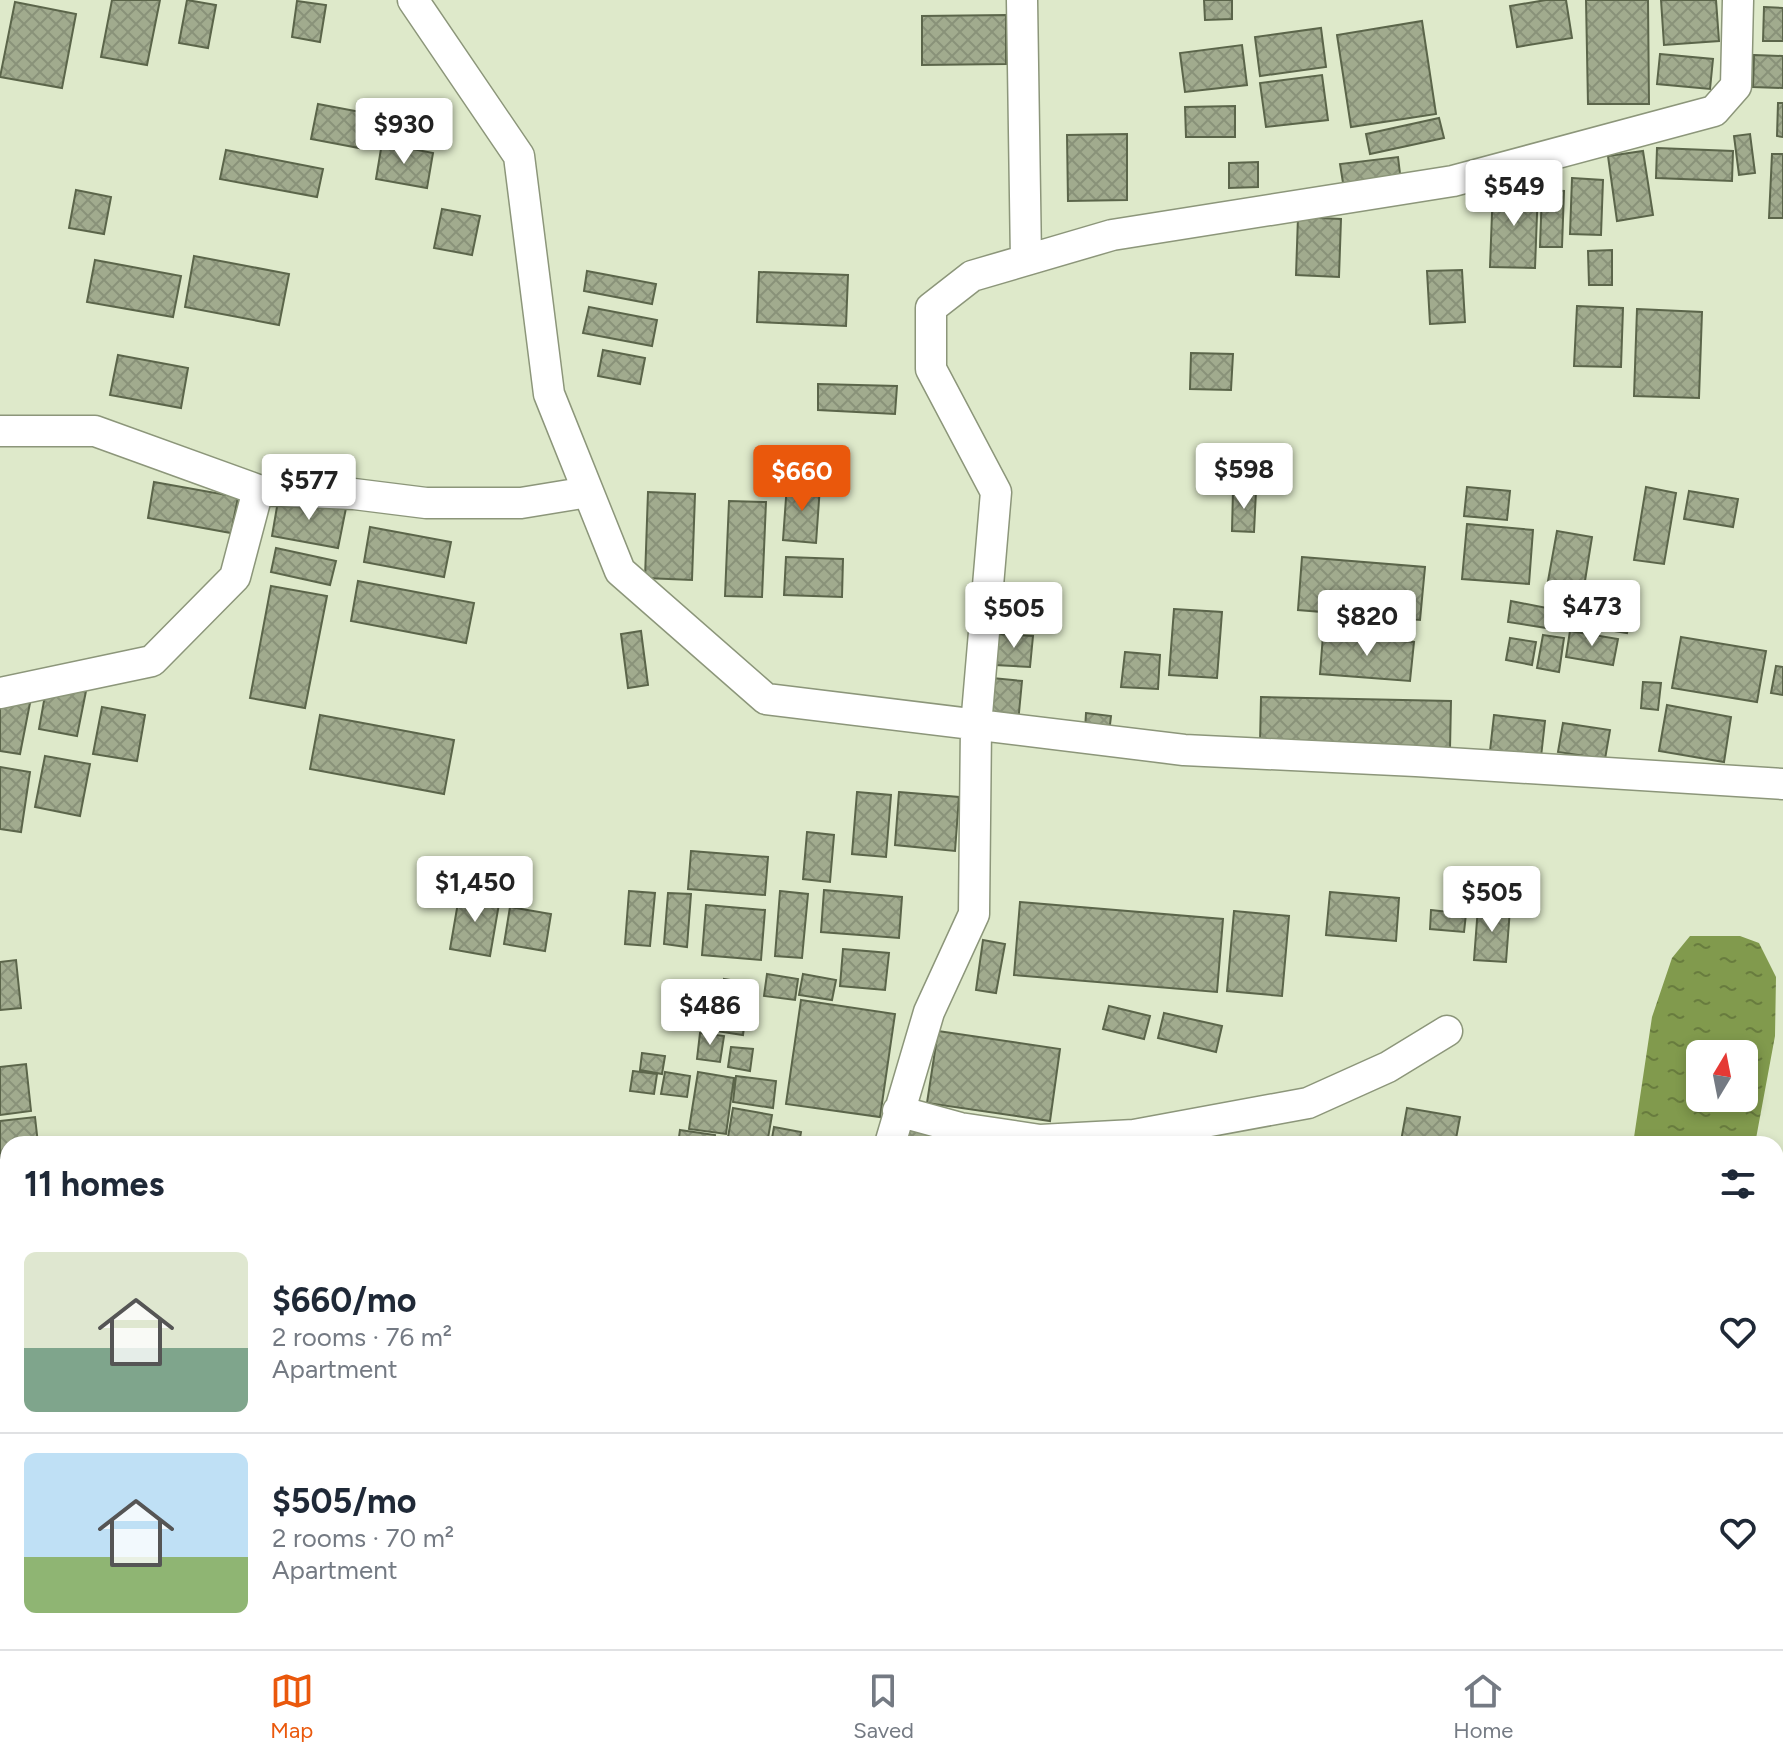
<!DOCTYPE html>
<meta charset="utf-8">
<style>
:root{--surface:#fff;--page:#f6f6f7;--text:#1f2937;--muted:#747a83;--line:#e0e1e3;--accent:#ea580c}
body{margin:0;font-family:Figtree,sans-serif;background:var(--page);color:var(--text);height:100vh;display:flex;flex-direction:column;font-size:30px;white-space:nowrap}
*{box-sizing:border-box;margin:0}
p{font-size:26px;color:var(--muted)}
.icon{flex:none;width:44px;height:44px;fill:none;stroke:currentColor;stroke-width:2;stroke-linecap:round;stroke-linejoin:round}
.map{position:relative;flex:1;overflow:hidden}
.drawer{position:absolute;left:0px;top:1136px;width:1784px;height:514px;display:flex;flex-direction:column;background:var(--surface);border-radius:24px 24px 0 0;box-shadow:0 4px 12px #0003}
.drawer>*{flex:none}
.needle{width:52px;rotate:10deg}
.controls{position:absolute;left:1686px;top:1040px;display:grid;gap:16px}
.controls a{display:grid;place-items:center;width:72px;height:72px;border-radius:12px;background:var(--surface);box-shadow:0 4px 12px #0003;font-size:40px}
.price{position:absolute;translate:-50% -68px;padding:0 18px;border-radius:8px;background:#fff;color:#222;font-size:26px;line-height:52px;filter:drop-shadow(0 2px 4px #0008)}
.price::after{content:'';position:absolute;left:50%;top:48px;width:24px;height:18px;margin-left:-12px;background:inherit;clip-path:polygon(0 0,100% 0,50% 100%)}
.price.on{background:var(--accent);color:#fff}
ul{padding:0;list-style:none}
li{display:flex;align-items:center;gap:24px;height:200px;padding:0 24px}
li+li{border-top:2px solid var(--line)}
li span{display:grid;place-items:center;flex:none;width:224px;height:160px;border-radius:12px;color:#555}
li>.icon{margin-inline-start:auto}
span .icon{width:96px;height:96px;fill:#fffc;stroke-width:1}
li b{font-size:34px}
h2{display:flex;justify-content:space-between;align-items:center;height:96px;padding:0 24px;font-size:34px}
.tabs{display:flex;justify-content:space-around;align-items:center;height:112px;border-top:2px solid var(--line);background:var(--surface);font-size:22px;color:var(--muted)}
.tabs a{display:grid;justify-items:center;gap:4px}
.tabs .on{color:var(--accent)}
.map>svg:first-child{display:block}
</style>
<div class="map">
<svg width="1783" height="1649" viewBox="0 0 1783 1649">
<defs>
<pattern id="water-ripples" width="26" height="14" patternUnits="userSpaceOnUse" patternTransform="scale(2)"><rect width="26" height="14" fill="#819a4d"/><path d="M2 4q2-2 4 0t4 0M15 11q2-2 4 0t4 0" fill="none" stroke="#687c3e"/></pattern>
<pattern id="building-cross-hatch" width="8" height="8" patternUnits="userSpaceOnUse" patternTransform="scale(2)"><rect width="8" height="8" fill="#a1ab8e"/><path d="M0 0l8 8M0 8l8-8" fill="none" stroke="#899279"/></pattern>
</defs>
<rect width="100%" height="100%" fill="#dee9ca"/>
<path fill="url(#water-ripples)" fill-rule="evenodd" d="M1690,936H1740L1759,943L1776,977L1775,1036L1755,1144H1633L1652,1017L1672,958ZM1744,1054V1098H1700V1054Z
M1783,1428V1623L1776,1611V1442Z"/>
<path fill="url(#building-cross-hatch)" stroke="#5b654a" stroke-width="2" d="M112,0H160L147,65L101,57Z
M187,0L216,5L208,48L179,43Z
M1204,0H1232V19L1205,20Z
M1546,0H1566L1572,38L1517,47L1510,6Z
M1586,0H1648L1649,104H1588Z
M1661,0H1716L1719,41L1664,45Z
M297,1L326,5L320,42L292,37Z
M15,2L76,14L62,88L0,77Z
M1764,7L1783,8V41H1763Z
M1006,15V64L922,65V16Z
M1422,21L1436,114L1351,127L1337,35Z
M1321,28L1326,67L1260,76L1255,37Z
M1242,45L1247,85L1185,92L1180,53Z
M1660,54L1713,59L1710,89L1657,84Z
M1754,55L1783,56V88L1753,87Z
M1322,75L1328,120L1266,127L1260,83Z
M1778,103H1783V137L1777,136Z
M318,104L366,113L359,148L311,139Z
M1235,106V137H1186L1185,107Z
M1439,118L1444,138L1370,154L1366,134Z
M1127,134V200L1068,201L1067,135Z
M1750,134L1755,173L1739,175L1734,136Z
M382,143L433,153L427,188L376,179Z
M1657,148L1733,151L1732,181L1656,178Z
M226,150L323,169L317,197L220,179Z
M1643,151L1653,215L1617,221L1608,156Z
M1772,154H1783V218H1769Z
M1398,157L1401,182L1344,189L1340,164Z
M1258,162V187L1229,188V163Z
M1572,178L1603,180L1601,235L1570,234Z
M1493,187L1538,188L1535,268L1490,267Z
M76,190L111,197L104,234L69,228Z
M1542,190L1564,191L1562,247H1540Z
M442,209L480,216L472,255L434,248Z
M1298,217L1341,219L1339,277L1296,275Z
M1612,250V285H1589L1588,251Z
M194,256L289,274L279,325L185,307Z
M95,260L181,276L173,317L87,302Z
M1462,270L1465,322L1430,324L1427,271Z
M587,271L656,284L652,304L584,291Z
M759,272L848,275L846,326L757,322Z
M1577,306L1623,308L1621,367L1574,366Z
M589,307L657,320L652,346L583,333Z
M1637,309L1702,312L1699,398L1634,396Z
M603,350L645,358L640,384L598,376Z
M1191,353L1233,354L1231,390L1190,389Z
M118,355L188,368L181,408L110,395Z
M818,384L897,386L895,414L818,410Z
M154,482L238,497L231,533L148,518Z
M787,484L820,486L816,543L783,540Z
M1467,487L1510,491L1507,520L1464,516Z
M1646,487L1676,493L1664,564L1634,560Z
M1233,490L1256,491L1254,532L1232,531Z
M1689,491L1738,499L1733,527L1684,519Z
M648,492L695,494L692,580L645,578Z
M279,495L346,508L338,548L272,536Z
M729,501L766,502L762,597L725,596Z
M1467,524L1533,530L1529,584L1462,579Z
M370,527L451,542L444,577L364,562Z
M1557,531L1592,537L1584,587L1548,581Z
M276,548L336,561L330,585L271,572Z
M786,557L843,559L842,597L784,595Z
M1302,557L1425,567L1420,620L1298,610Z
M358,581L474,603L466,643L351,621Z
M271,586L327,596L305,708L250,698Z
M1577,591L1633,600L1627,633L1571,624Z
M1511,601L1557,610L1553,629L1508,622Z
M1174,609L1222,612L1217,678L1169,675Z
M641,631L648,685L628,688L621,634Z
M1570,631L1618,639L1613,665L1566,657Z
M997,634L1033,636L1030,667L995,665Z
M1323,635L1414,642L1410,681L1320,674Z
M1543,635L1564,638L1559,672L1537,668Z
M1681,637L1766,651L1757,702L1672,688Z
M1510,638L1536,642L1532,665L1506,660Z
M1125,652L1160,655L1158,689L1121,687Z
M1776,666L1783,667V695L1771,693Z
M992,678L1022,681L1018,723L989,720Z
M1643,682L1661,683L1658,710L1641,708Z
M47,684L86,691L77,736L39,729Z
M0,697L30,703L20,754L0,751Z
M1261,697L1451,701L1450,749L1260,744Z
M1667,705L1731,717L1724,762L1659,751Z
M102,707L145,715L137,761L93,754Z
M1086,713L1111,716L1109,733L1085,730Z
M320,715L454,740L444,794L310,769Z
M1494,715L1545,721L1541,757L1490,751Z
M1563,723L1610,730L1605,759L1558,752Z
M45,756L90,764L80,816L35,807Z
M0,767L30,772L21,832L0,829Z
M857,792L891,795L886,857L852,854Z
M899,792L959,797L955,851L895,845Z
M807,832L834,835L830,882L803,879Z
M691,851L768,857L765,895L688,889Z
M824,890L902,897L899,938L821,932Z
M460,891L500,898L490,956L450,949Z
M629,891L655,893L650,946L625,944Z
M780,891L808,894L802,958L775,956Z
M1330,892L1399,898L1396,941L1326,935Z
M668,893L691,894L687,947L664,944Z
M1020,902L1223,919L1217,992L1014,975Z
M706,905L765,910L761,960L702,955Z
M510,907L551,914L545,951L504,944Z
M1478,907L1510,909L1506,962L1474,960Z
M1431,910L1466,914L1464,932L1430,929Z
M1234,911L1289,916L1282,996L1227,991Z
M983,940L1005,944L996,993L976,990Z
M843,949L889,953L885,990L840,986Z
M16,960L21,1008L0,1010V962Z
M767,974L798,979L795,1000L764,996Z
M803,974L836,980L832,1000L799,995Z
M724,979L750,983L743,1035L716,1031Z
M801,1000L895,1014L880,1117L786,1104Z
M1109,1006L1150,1016L1144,1039L1103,1029Z
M1164,1013L1222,1026L1216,1052L1158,1038Z
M938,1031L1060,1049L1050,1121L927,1103Z
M700,1033L724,1036L720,1062L697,1059Z
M731,1047L753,1049L750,1071L728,1067Z
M642,1053L665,1056L662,1074L640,1070Z
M26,1064L31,1111L0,1115V1067Z
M633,1071L657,1074L654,1094L630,1091Z
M665,1072L690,1076L687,1097L661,1094Z
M698,1072L734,1078L726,1134L689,1129Z
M736,1076L776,1081L773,1108L733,1102Z
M733,1108L772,1115L767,1144L727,1143Z
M1407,1108L1460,1117L1455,1144H1417L1401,1141Z
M35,1117L38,1144H8V1157L0,1158V1121Z
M902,1123L937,1129L934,1144H898Z
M774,1127L801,1132L799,1144H771Z
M680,1130L715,1135L714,1144H678Z
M8,1162V1198L0,1199V1163Z
M1776,1191L1783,1192V1244L1776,1242Z
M8,1204V1252L0,1253V1205Z
M1776,1253L1783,1254V1283L1776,1282Z
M1776,1317L1783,1318V1346L1776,1345Z
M131,1642H157L156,1649L130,1648Z
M163,1642H204L203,1649H163Z
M1653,1642H1753L1752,1649H1652Z"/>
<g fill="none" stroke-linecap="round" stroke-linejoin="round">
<defs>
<path id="minor" d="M413,0L519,156L549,394L620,571L766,699L1184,750L1416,761L1783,784
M1022,0L1026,260
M0,431H95L258,490
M0,693L152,661L235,577L258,490L354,494L426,503H521L588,492
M898,1111L960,1128L1040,1140L1134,1135L1308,1103L1388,1067L1447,1031
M890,1144L929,1012L974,914L976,726L996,492L931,369V308L972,276L1112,235L1453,181L1714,111L1736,86L1738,0
M716,1642L717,1649
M902,1642L903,1649"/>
</defs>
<use href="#minor" stroke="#8c967a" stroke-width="33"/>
<use href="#minor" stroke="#fff" stroke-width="30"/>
</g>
</svg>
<div class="controls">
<a><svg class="needle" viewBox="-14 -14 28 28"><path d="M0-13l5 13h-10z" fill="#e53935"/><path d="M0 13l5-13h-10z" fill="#747a83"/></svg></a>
</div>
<b class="price" style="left:404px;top:166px">$930</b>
<b class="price" style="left:1514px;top:228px">$549</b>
<b class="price" style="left:1244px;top:511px">$598</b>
<b class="price on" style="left:802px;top:513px">$660</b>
<b class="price" style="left:309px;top:522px">$577</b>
<b class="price" style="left:1592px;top:648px">$473</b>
<b class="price" style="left:1014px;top:650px">$505</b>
<b class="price" style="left:1367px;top:658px">$820</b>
<b class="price" style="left:475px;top:924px">$1,450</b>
<b class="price" style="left:1492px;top:934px">$505</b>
<b class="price" style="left:710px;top:1047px">$486</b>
<section class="drawer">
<h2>11 homes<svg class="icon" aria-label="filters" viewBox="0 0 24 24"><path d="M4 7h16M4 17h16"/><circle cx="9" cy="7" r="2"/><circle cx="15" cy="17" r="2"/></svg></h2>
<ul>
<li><span style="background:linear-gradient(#dfe7d0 60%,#7fa58c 0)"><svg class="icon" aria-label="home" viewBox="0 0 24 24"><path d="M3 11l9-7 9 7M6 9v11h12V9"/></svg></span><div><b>$660/mo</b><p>2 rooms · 76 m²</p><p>Apartment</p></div><svg class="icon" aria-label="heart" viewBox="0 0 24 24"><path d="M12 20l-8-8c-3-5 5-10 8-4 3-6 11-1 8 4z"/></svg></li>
<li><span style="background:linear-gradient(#bfe0f5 65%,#8fb573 0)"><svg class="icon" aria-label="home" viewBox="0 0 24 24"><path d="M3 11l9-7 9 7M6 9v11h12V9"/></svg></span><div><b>$505/mo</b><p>2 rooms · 70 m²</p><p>Apartment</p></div><svg class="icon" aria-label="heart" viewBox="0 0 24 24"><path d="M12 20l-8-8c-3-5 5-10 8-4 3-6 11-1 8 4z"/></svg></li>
</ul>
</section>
</div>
<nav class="tabs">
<a class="on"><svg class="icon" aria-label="map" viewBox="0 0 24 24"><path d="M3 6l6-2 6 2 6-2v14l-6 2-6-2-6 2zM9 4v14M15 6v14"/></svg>Map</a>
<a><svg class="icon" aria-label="saved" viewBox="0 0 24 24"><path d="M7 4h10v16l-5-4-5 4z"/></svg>Saved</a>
<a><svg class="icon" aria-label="home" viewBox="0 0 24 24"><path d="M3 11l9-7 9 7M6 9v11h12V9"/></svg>Home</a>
</nav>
